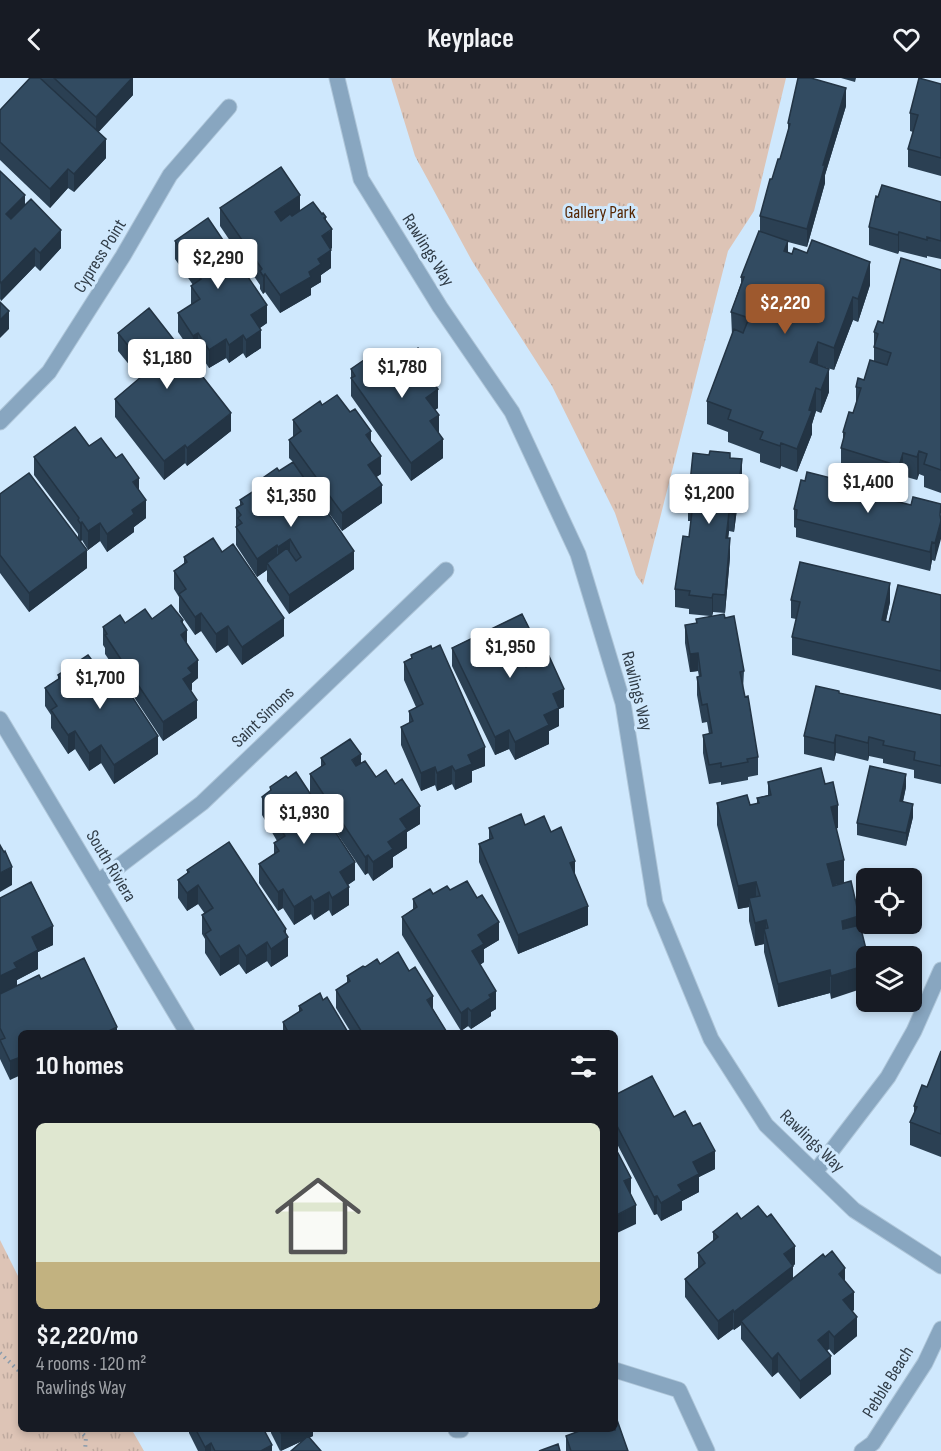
<!DOCTYPE html>
<meta charset="utf-8">
<style>
:root{--surface:#171b24;--page:#20242c;--text:#f1f3f6;--muted:#9ea1a6;--line:#363941;--accent:#9e592e}
body{margin:0;font-family:"Sofia Sans Condensed",sans-serif;background:var(--page);color:var(--text);height:100vh;display:flex;flex-direction:column;font-size:22px;white-space:nowrap}
*{box-sizing:border-box;margin:0}
p{font-size:20px;color:var(--muted)}
.icon{flex:none;width:33px;height:33px;fill:none;stroke:currentColor;stroke-width:2;stroke-linecap:round;stroke-linejoin:round}
.map{position:relative;flex:1;overflow:hidden}
.details{position:absolute;left:18px;top:952px;width:600px;height:402px;display:flex;flex-direction:column;background:var(--surface);border-radius:9px;box-shadow:0 3px 9px #0003}
.details>*{flex:none}
.buttons{position:absolute;left:856px;top:790px;display:grid;gap:12px}
.buttons a{display:grid;place-items:center;width:66px;height:66px;border-radius:9px;background:var(--surface);box-shadow:0 3px 9px #0003;font-size:30px}
.price{position:absolute;translate:-50% -51px;padding:0 14px;border-radius:6px;background:#fff;color:#222;font-size:20px;line-height:39px;filter:drop-shadow(0 2px 3px #0008)}
.price::after{content:'';position:absolute;left:50%;top:36px;width:18px;height:14px;margin-left:-9px;background:inherit;clip-path:polygon(0 0,100% 0,50% 100%)}
.price.active{background:var(--accent);color:#fff}
ul{padding:0;list-style:none}
li{display:grid;align-content:center;gap:12px;height:318px;padding:0 18px}
li+li{border-top:2px solid var(--line)}
li span{display:grid;place-items:center;height:186px;border-radius:9px;color:#555}
li>.icon{margin-inline-start:auto}
span .icon{width:108px;height:108px;fill:#fffc;stroke-width:1}
li b{font-size:26px}
h2{display:flex;justify-content:space-between;align-items:center;height:72px;padding:0 18px;font-size:26px}
header{display:flex;justify-content:space-between;align-items:center;height:78px;padding:0 18px;background:var(--surface);font-size:27px;font-weight:700}
.map>svg:first-child{display:block}
</style>
<header><svg class="icon" aria-label="back" viewBox="0 0 24 24"><path d="M15 5l-7 7 7 7"/></svg>Keyplace<svg class="icon" aria-label="heart" viewBox="0 0 24 24"><path d="M12 20l-8-8c-3-5 5-10 8-4 3-6 11-1 8 4z"/></svg></header>
<div class="map">
<svg width="941" height="1373" viewBox="0 0 941 1373">
<defs>
<pattern id="grass-tufts" width="24" height="20" patternUnits="userSpaceOnUse" patternTransform="scale(1.5)"><rect width="24" height="20" fill="#ddc4b6"/><path d="M3 7l-1-3M5 7V3M7 7l1-3M15 17l-1-3M17 17v-4M19 17l1-3" fill="none" stroke="#bea99e"/></pattern>
</defs>
<rect width="100%" height="100%" fill="#cfe8fd"/>
<path fill="url(#grass-tufts)" d="M391,0H786L754,133L728,173L643,507L636,497L615,435L552,308L472,183L415,78Z
M0,1162L21,1204V1352H132L144,1373H0Z"/>
<g fill="none" stroke-linecap="round" stroke-linejoin="round">
<defs>
<path id="lane" d="M816,1093L888,999L914,953L941,892"/>
<path id="street" d="M337,0L361,101L440,229L512,334L578,476L623,625L655,825L711,961L766,1047L854,1132L941,1188
M0,344L49,294L123,178L170,97L229,29
M0,641L188,956
M98,804L202,725L446,492
M615,1292L679,1312L707,1373
M456,1352H461
M862,1373L873,1365L925,1285L941,1251"/>
</defs>
<use href="#lane" stroke="#afc6d9" stroke-width="17"/>
<use href="#street" stroke="#afc6d9" stroke-width="17"/>
<path stroke="#889bac" stroke-width="4" stroke-dasharray="1.5 4.5" stroke-linecap="butt" d="M0,1275L21,1295
M79,1352L86,1359L85,1373"/>
<use href="#lane" stroke="#88a6c0" stroke-width="15"/>
<use href="#street" stroke="#88a6c0" stroke-width="15"/>
</g>
<path fill="#2b4053" fill-rule="evenodd" d="M30,0H133V17L98,54L106,80L74,114L68,110L50,130L0,82V32Z
M841,0H856L855,4Z
M941,6V98L908,89V71L913,54L910,53V35Z
M846,28L825,97V105L807,169L788,164V175L870,207L858,244L853,242L834,292L818,287L829,314L821,335L816,333L812,346V356L797,394L781,388L780,391L760,384V376L728,364V354L707,346V323L732,257L731,234L741,205V199L760,153V138L780,81L788,55V45Z
M0,93L25,128L61,170L40,193L35,188L1,223L0,221Z
M941,124V181L927,178V180L899,173L898,176L869,167V149Z
M220,130L300,133L326,142L332,170L331,171V190L321,197V204L311,210V217L280,235L265,214L263,216L260,211V207L220,148Z
M175,163L267,245L260,250L261,270L246,280L243,275L229,285L226,280L209,290L198,273L193,276L178,254V235L191,227V208L193,207L175,181Z
M941,192V415L924,409V398L919,396L917,402L903,398L899,411L841,393V370L843,364V354L853,335L856,326V309L864,302L874,283V254L883,245Z
M118,255L231,353L187,388L185,385L164,402L115,339V321L140,300L118,273Z
M399,284L435,307L438,330L435,332L443,380L411,403L351,318V291L372,286Z
M322,327L371,364L381,396L376,399L382,425L342,453L293,386L354,491L289,536L267,503V492L257,499L236,467V430L240,428V422L257,411V404L279,393L293,384L289,380V362L293,359V342Z
M89,368L139,412L146,440L134,449V454L107,474L100,463L88,472L82,462L80,464L87,490L29,534L0,495V416L78,460V456L34,397V379Z
M730,380L742,399L739,423H738L734,454L729,453L728,460L730,479L725,535L713,534L712,538L725,540L744,593L743,612L758,679V697L748,699V702L721,707V704L709,706L703,675V657L709,656L707,644L702,645L697,617V599H699L698,593L690,594L685,565V547L696,545L710,538L689,536V531L675,529V511L689,459L691,443H688V425Z
M805,403L835,409L865,419L879,422L911,427L941,426L935,483L932,482L930,493L796,459V450L794,449V431Z
M222,474L284,558L242,587L228,567L216,575L201,553L195,557L179,534V519L174,511V493L184,485V479Z
M941,517V612L792,577V559L796,541L791,540V522L890,524L886,543L889,544Z
M522,536L540,582L564,629L559,631V648L549,653V666L515,682L509,671L495,677L452,588V570ZM512,582L516,590L513,591V584Z
M152,541L183,546L187,566L198,600L192,605L191,614L197,640L163,663L128,610L127,611L158,676L114,706L101,685L89,693L75,671L68,676L51,650V637L45,628V610L58,601V597L97,589L122,603V601L105,576V570L103,567V549Z
M411,577L485,688L472,693V704L455,712L452,706L437,713L435,707L421,713L401,667V649L409,645V633L416,629L404,602V584L411,580Z
M839,615L941,637V706L914,700V692L883,685V681L869,678L868,683L836,675L834,683L804,676V658Z
M321,680L361,686L376,699L420,746L407,754V770L393,779V789L373,803L368,795L365,797L313,720L355,802L348,807L349,827L332,838L329,832L314,842L311,836L294,847L283,830L278,833L259,805V786L274,776V765L277,763L262,737V719L270,713V709L310,714V696L321,689Z
M768,704L838,750H837L831,921L830,915L778,929L764,874V866L755,868L749,843V829L738,831L717,747V725L750,727L757,726V720L768,717Z
M906,709L903,724L913,739L906,768L857,757V745Z
M525,747L551,754L575,797L588,847L518,876L479,784V766L489,761V750Z
M187,792L286,857L288,878L271,889L267,883L246,896L239,886L220,898L205,875V861L202,856V837L205,836L198,826L187,833L178,820V802L187,796Z
M450,812L499,862L484,871V884L480,887L496,931L491,934V938L471,951L468,948L461,953L402,857V839L413,831V821Z
M0,820L53,867L38,874V891L17,902V907L41,901L117,956H21L10,1002L0,981Z
M380,886L433,931L448,956H352L336,930V912L347,905V898L365,889Z
M323,922L349,956H283V944L299,934V928Z
M941,973V1079L910,1067V1044L914,1036V1028L927,1009Z
M615,1017L674,1039L715,1091L699,1099V1114L682,1123V1132L661,1143L657,1136L654,1137L615,1062Z
M741,1141L795,1186L793,1188V1201L845,1204L854,1232L852,1233L857,1258L834,1277L829,1271L827,1273L831,1296L800,1321L778,1294L772,1299L741,1261V1247L734,1252L733,1251L718,1262L685,1219V1201L698,1191V1175L713,1163V1154Z
M189,1352H264L272,1373H198L189,1355Z
M271,1352H313V1358L280,1373L271,1355Z
M566,1358L628,1373H566Z"/>
<path fill="#233444" d="M132,0H133V17L96,57V39Z
M846,10V28L825,97V105L807,169V151L823,87Z
M106,61V80L74,114V96Z
M68,91V110L50,130V111Z
M25,117V136L6,155V136Z
M300,117V135L275,152V134Z
M326,139V156L332,151V170L322,177V158L324,140Z
M61,152V170L40,193V175Z
M899,154V173L898,176V157Z
M788,163V186L784,173Z
M35,170V188L1,223V205Z
M331,172V190L321,197V204L311,210V217L280,235V217L309,194L318,181Z
M870,184V207L858,244V221Z
M265,196V214L263,216V198Z
M853,219V242L834,292V270Z
M267,227V245L251,256V237Z
M9,233V251L0,260V242Z
M261,252V270L246,280V262Z
M198,255V273L193,276V258Z
M243,257V275L229,285V267Z
M226,261V280L209,290V272Z
M818,264V287L810,284Z
M829,291V314L821,335V312Z
M435,293V312L428,298Z
M816,310V333L812,346V356L797,394V371L809,332Z
M438,311V330L426,338V320Z
M231,335V353L187,388V370Z
M439,337V355L430,343Z
M371,353V372L366,357Z
M443,361V380L411,403V385Z
M781,365V388L780,391V368Z
M185,367V385L164,402V383Z
M919,373V396L917,402V379Z
M903,375V398L899,411V388Z
M381,378V396L368,405V387Z
M742,381V399L739,423V405Z
M139,400V418L133,404Z
M738,405V423L734,454V436Z
M382,407V425L342,453V435Z
M146,422V440L134,449V454L107,474V456L132,432Z
M941,434V461L935,483V465Z
M729,435V453L726,478V460Z
M82,444V462L80,464V445Z
M100,445V463L88,472V453Z
M730,460V479L725,535V517Z
M290,461V479L278,487V469Z
M932,464V482L930,493V474Z
M277,467V485H267V492L257,499V481Z
M87,472V490L29,534V515Z
M354,473V491L289,536V517Z
M890,505V524L882,560V542Z
M713,516V534L712,539V520Z
M201,535V553L195,557V539Z
M284,540V558L242,587V569Z
M183,542V555L187,552V570L181,575V543Z
M228,548V567L216,575V556Z
M512,564V582L505,586V567Z
M540,572V590L521,599V581Z
M698,575V593L690,594V576Z
M198,582V600L192,605V613L183,601L188,590Z
M128,592V610L125,612V593Z
M564,611V629L559,631V648L549,653V666L515,682V664L544,637L553,616Z
M197,622V640L163,663V644Z
M509,652V671L495,677V659Z
M75,653V671L68,676V657Z
M836,657V675L834,683V665Z
M158,658V676L114,706V687Z
M869,659V678L868,683V665Z
M101,667V685L89,693V675Z
M485,669V688L472,693V704L455,712V693L468,677Z
M361,676V694L352,682Z
M452,688V706L437,713V695Z
M435,689V707L421,713V695Z
M906,696V709L900,736V723Z
M913,726V739L906,768V755Z
M838,727V750L831,752V729Z
M420,728V746L407,754V770L393,779V789L373,803V784L388,764L400,741Z
M368,777V795L365,797V779Z
M844,782V805L827,809V786Z
M575,783V801L570,785Z
M355,784V802L340,812V794Z
M12,789V807L0,814V795Z
M756,804V827L749,820V829L738,831V808Z
M198,807V826L187,833V815Z
M349,809V827L332,838V820Z
M283,811V830L278,833V814Z
M329,814V832L314,842V823Z
M311,818V836L294,847V829Z
M588,828V847L518,876V857Z
M859,838V861L842,866V843Z
M766,842V861L764,851V866L755,868V845Z
M499,844V862L484,871V884L472,892V873L478,857Z
M53,848V867L38,874V891L17,902V908L0,917V898L14,885L32,859Z
M286,851V860L288,859V878L271,889V871L284,853Z
M267,864V883L246,896V878Z
M239,867V886L220,898V879Z
M867,887V909L831,921V898Z
M830,892V915L778,929V906Z
M496,913V931L491,934V938L471,951V933L489,917Z
M433,918V936L427,922Z
M468,930V948L461,953V935Z
M117,949V956H103Z
M21,979V997L10,1002V983Z
M715,1073V1091L699,1099V1114L682,1123V1132L661,1143V1125L678,1107L693,1084Z
M631,1100V1118L624,1103Z
M657,1118V1136L654,1137V1119Z
M636,1127V1146L615,1156V1138Z
M795,1168V1186L793,1188V1206L741,1243V1247L734,1252V1234L784,1176Z
M845,1190V1209L839,1196Z
M854,1214V1232L843,1241V1222Z
M733,1232V1251L718,1262V1243Z
M857,1239V1258L834,1277V1259Z
M829,1253V1271L818,1280V1262Z
M778,1275V1294L772,1299V1281Z
M831,1278V1296L800,1321V1303Z
M288,1352H313V1358L281,1373V1355Z
M211,1365V1373H205V1369Z
M272,1367V1373H261Z"/>
<path fill="#324b61" stroke="#233444" stroke-width="1.5" d="M30,0H40L106,61L74,96L68,91L50,111L0,64V32Z
M54,0H132L96,39Z
M798,0H811L846,10L823,87H825L807,151L760,138L770,101H772L778,81H780L790,46L788,45Z
M919,0L941,6V80L908,71L918,37L910,35Z
M281,89L300,117L275,134L281,143L290,136L292,138L313,124L322,136L323,135L326,139L324,140L332,151L322,158L331,172L318,181L321,186L309,194L311,199L280,217L265,196L263,198L260,193L262,191L220,130Z
M0,93L25,117L6,136L11,141L31,121L61,152L40,175L35,170L1,205L0,203Z
M882,107L941,124V163L927,159V162L899,154L898,157L869,149L876,118L878,119Z
M208,140L267,227L251,237L261,252L246,262L243,257L229,267L226,261L209,272L198,255L193,258L178,235L200,221L191,208L201,201L175,163Z
M759,153L788,163L784,173L792,176L794,170L807,175L812,162L870,184L858,221L853,219L834,270L818,264L810,284L829,291L821,312L816,310L809,332L812,333L797,371L781,365L780,368L760,361L763,354L728,341L731,332L707,323L734,251L743,255L749,240L731,234L744,199H741Z
M901,180L941,192V392L924,386L927,376L919,373L917,379L903,375L899,388L841,370L845,355L843,354L849,334L853,335L861,310L856,309L858,300L864,302L870,282L887,287L891,275L874,269L878,256L874,254L878,243L883,245Z
M0,224L9,233L0,242Z
M149,230L231,335L187,370L185,367L164,383L115,321L148,293L118,255Z
M418,270L435,293L428,298L438,311L426,320L439,337L430,343L443,361L411,385L351,300L355,298L351,291L367,280L372,286L391,272L399,284Z
M337,317L350,334L355,331L371,353L366,357L381,378L368,387L382,407L342,435L289,362L301,353L293,342L320,323L322,327Z
M75,349L89,368L101,360L116,380L122,376L139,400L133,404L146,422L132,432L134,436L107,456L100,445L88,453L82,444L80,445L78,442L79,440L34,379Z
M710,373L730,375V380L742,381L739,405H738L734,436L729,435L726,460H730L725,517L713,516L712,520L689,517L690,513L675,511L683,458L689,459L693,425H688L693,375L709,377Z
M293,384L354,473L289,517L267,485L287,470L296,483L301,479L290,461L278,469L277,467L257,481L236,449L242,445L238,440L241,437L236,430L243,426L240,422L260,409L257,404L277,390L279,393Z
M807,394L835,401L834,408L865,416L864,419L879,422V419L911,427L913,419L941,426L940,437L941,443L935,465L932,464L930,474L796,441L797,432L794,431L801,402L805,403Z
M29,395L87,472L29,515L0,477V416Z
M213,460L222,474L233,466L284,540L242,569L228,548L216,556L201,535L195,539L179,516L186,511L174,493L187,484L184,479Z
M800,484L890,505L882,542L889,544L898,507L941,517V593L792,559L800,524L791,522Z
M171,527L183,542L181,543L187,552L181,557L198,582L188,590L192,595L183,601L197,622L163,644L128,592L125,593L122,588L124,586L105,557L107,556L103,549L120,537L125,545L145,531L152,541Z
M522,536L540,572L521,581L512,564L505,567L513,584L510,585L513,591L525,586L526,589L549,578L564,611L553,616L559,630L544,637L549,647L515,664L509,652L495,659L452,570Z
M724,536L725,540L734,538L744,593L740,594L745,619L748,618L758,679L747,681L748,684L721,689V685L709,687L703,657L712,655L707,626L702,627L697,599L701,598L698,575L690,576L685,547L697,545L696,541Z
M440,567L485,669L468,677L472,686L455,693L452,688L437,695L435,689L421,695L401,649L413,643L409,633L423,626L404,584L412,580L411,577L431,568L432,571Z
M88,577L97,589L108,582L158,658L114,687L101,667L89,675L75,653L68,657L51,632L57,628L45,610L60,600L58,597Z
M816,608L839,613V615L941,637V688L914,682L915,674L883,667L884,663L869,659L868,665L836,657L834,665L804,658Z
M350,661L361,676L352,682L356,688L365,683L376,699L386,692L395,706L402,701L420,728L400,741L407,751L388,764L393,771L373,784L368,777L365,779L310,696L325,686L321,680Z
M870,688L906,696L900,723L913,726L906,755L857,745Z
M821,690L825,706L833,704L838,727L831,729L844,782L827,786L833,808L851,803L859,838L842,843L843,851L860,847L868,879L867,887L831,898L830,892L778,906L764,851L768,850L766,842L755,845L749,820L760,818L756,804L738,808L717,725L747,717L750,727L759,725L757,720L771,717L768,704Z
M296,694L355,784L340,794L349,809L332,820L329,814L314,823L311,818L294,829L283,811L278,814L259,786L279,773L274,765L285,758L262,719L271,712L270,709L286,698L288,700Z
M521,736L525,747L544,738L551,754L561,749L575,783L570,785L588,828L518,857L479,766L493,760L489,750Z
M229,764L286,851L284,853L288,859L271,871L267,864L246,878L239,867L220,879L205,856L211,852L202,837L213,830L198,807L187,815L178,802L189,794L187,792Z
M0,767L4,774L5,773L12,789L0,795Z
M467,803L477,820L482,817L499,844L478,857L484,866L472,873L496,913L489,917L491,920L471,933L468,930L461,935L402,839L417,829L413,821L430,811L433,816L447,808L450,812Z
M31,804L53,848L32,859L38,872L14,885L17,890L0,898V820Z
M398,874L409,893L415,889L433,918L427,922L448,956H363L336,912L350,903L347,898L363,888L365,889L377,881L380,886Z
M84,880L117,949L103,956H21V979L10,983L0,962L5,960L0,950V916L39,897L41,901Z
M320,915L323,922L327,919L349,956H289L283,944L302,932L299,928Z
M941,973V1056L910,1044L917,1029L914,1028L922,1007L927,1009Z
M652,998L674,1039L685,1033L693,1048L700,1045L715,1073L693,1084L699,1096L678,1107L682,1113L661,1125L657,1118L654,1119L615,1044V1017Z
M618,1075L631,1100L624,1103L636,1127L615,1138V1077Z
M758,1128L767,1139L771,1136L795,1168L784,1176L793,1188L734,1234L733,1232L718,1243L685,1201L705,1185L698,1175L718,1159L713,1154L737,1135L741,1141Z
M832,1173L845,1190L839,1196L854,1214L843,1222L857,1239L834,1259L829,1253L818,1262L831,1278L800,1303L778,1275L772,1281L741,1243L823,1176L825,1179Z
M615,1339H616L628,1373H571L566,1358L582,1352H615Z
M196,1352H264L272,1367L261,1373H215L211,1365L205,1369Z
M279,1352H288L281,1355Z
M308,1358L321,1373H291Z
M558,1366L560,1373H539Z"/>
<g text-anchor="middle" dominant-baseline="central" stroke-width="6" stroke-linejoin="round" paint-order="stroke">
<g font-size="18" fill="#562704" stroke="#cfe8fd">
<text x="600" y="134">Gallery Park</text>
</g>
<g font-size="18" fill="#303c47" stroke="#cfe8fd">
<text transform="translate(428 172) rotate(58)">Rawlings Way</text>
<text transform="translate(100 178) rotate(-58)">Cypress Point</text>
<text transform="translate(637 613) rotate(76)">Rawlings Way</text>
<text transform="translate(263 639) rotate(-44)">Saint Simons</text>
<text transform="translate(111 788) rotate(59)">South Riviera</text>
<text transform="translate(812 1063) rotate(44)">Rawlings Way</text>
<text transform="translate(888 1304) rotate(-58)">Pebble Beach</text>
</g>
</g>
</svg>
<div class="buttons">
<a><svg class="icon" aria-label="locate" viewBox="0 0 24 24"><circle cx="12" cy="12" r="6"/><path d="M12 2v4M12 18v4M2 12h4M18 12h4"/></svg></a>
<a><svg class="icon" aria-label="layers" viewBox="0 0 24 24"><path d="M12 4l9 5-9 5-9-5zM3 14l9 5 9-5"/></svg></a>
</div>
<b class="price" style="left:218px;top:212px">$2,290</b>
<b class="price active" style="left:785px;top:257px">$2,220</b>
<b class="price" style="left:167px;top:312px">$1,180</b>
<b class="price" style="left:402px;top:321px">$1,780</b>
<b class="price" style="left:868px;top:436px">$1,400</b>
<b class="price" style="left:709px;top:447px">$1,200</b>
<b class="price" style="left:291px;top:450px">$1,350</b>
<b class="price" style="left:510px;top:601px">$1,950</b>
<b class="price" style="left:100px;top:632px">$1,700</b>
<b class="price" style="left:304px;top:767px">$1,930</b>
<section class="details">
<h2>10 homes<svg class="icon" aria-label="filters" viewBox="0 0 24 24"><path d="M4 7h16M4 17h16"/><circle cx="9" cy="7" r="2"/><circle cx="15" cy="17" r="2"/></svg></h2>
<ul>
<li><span style="background:linear-gradient(#dfe7d0 75%,#c2b280 0)"><svg class="icon" aria-label="home" viewBox="0 0 24 24"><path d="M3 11l9-7 9 7M6 9v11h12V9"/></svg></span><div><b>$2,220/mo</b><p>4 rooms · 120 m²</p><p>Rawlings Way</p></div></li>
</ul>
</section>
</div>
